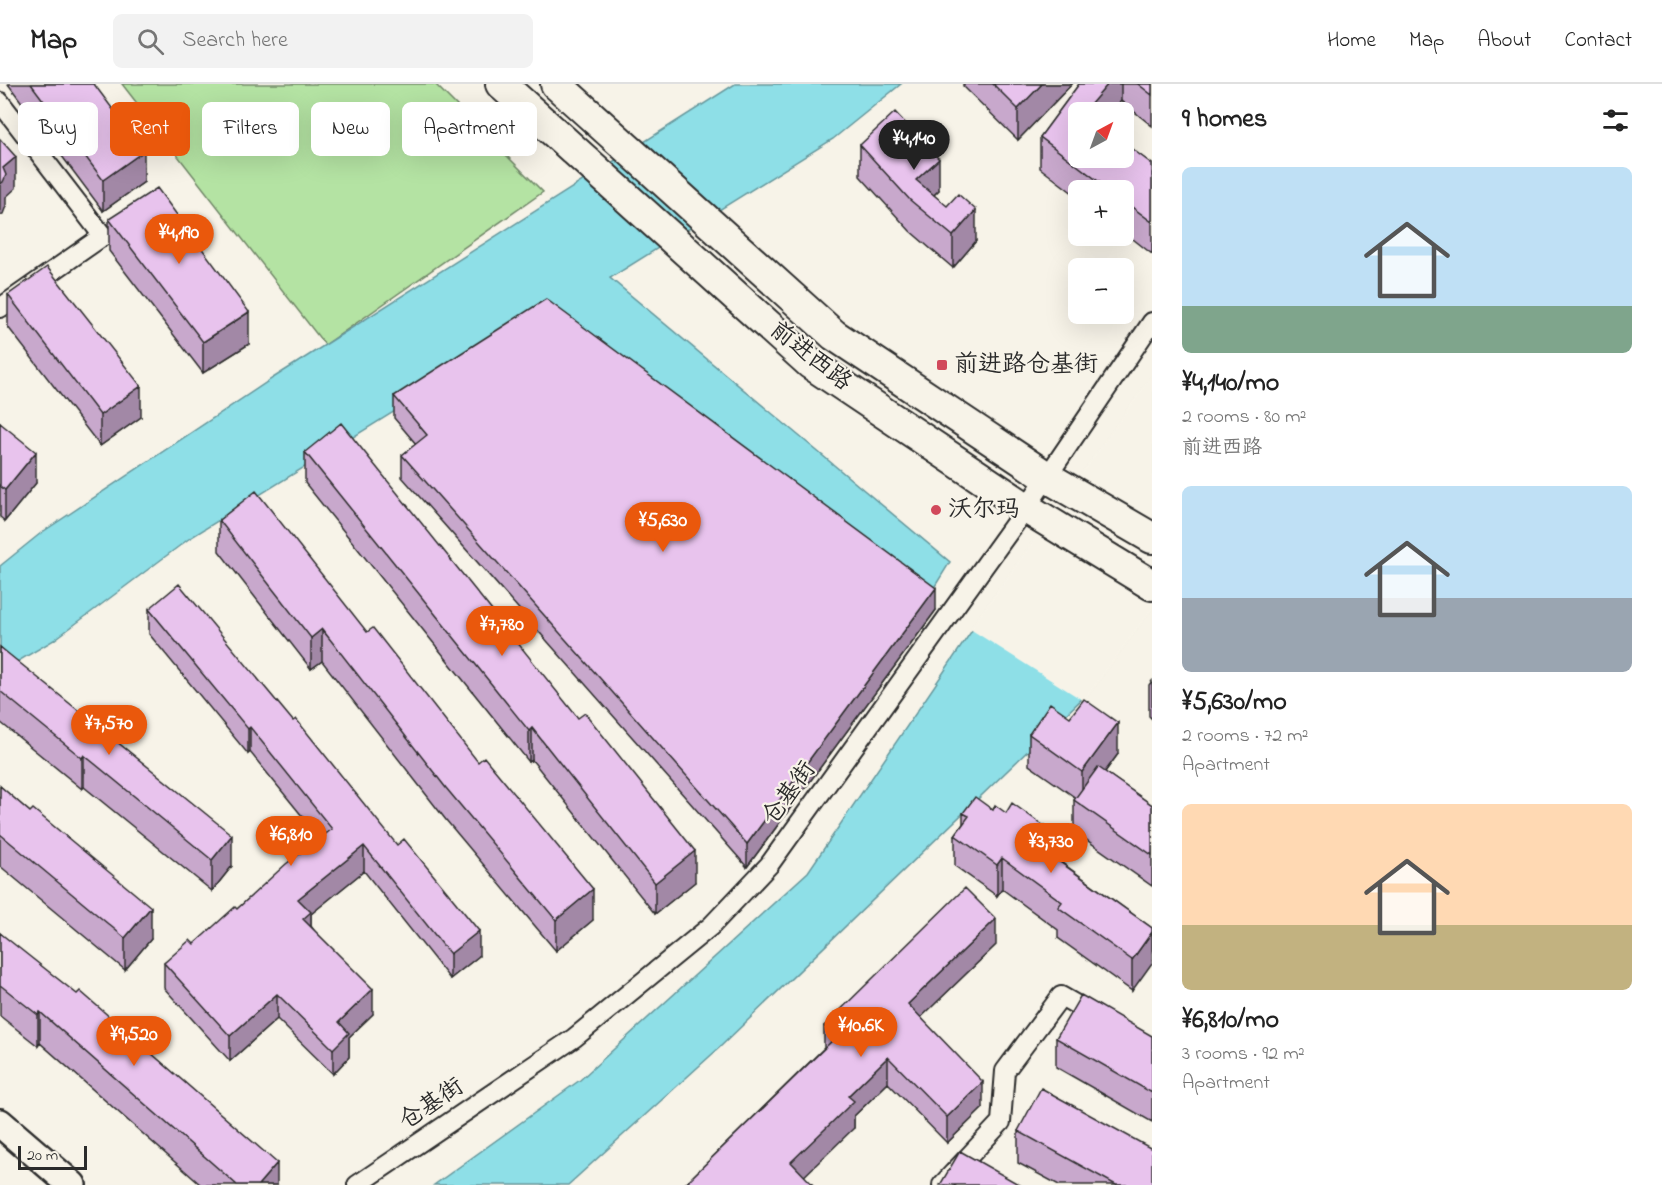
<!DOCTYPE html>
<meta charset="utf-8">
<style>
:root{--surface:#fff;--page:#f2f2f2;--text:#222;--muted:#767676;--line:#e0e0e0;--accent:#ea580c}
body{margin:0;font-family:"Indie Flower","LXGW WenKai TC",sans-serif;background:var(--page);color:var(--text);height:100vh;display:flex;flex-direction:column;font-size:22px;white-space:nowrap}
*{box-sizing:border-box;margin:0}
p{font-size:20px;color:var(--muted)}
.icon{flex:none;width:33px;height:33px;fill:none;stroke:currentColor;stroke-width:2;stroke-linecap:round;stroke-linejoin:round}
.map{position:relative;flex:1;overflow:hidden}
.side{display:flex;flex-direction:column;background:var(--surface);width:510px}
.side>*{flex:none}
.top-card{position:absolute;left:18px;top:18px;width:570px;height:54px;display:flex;gap:12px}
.needle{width:39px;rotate:41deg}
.controls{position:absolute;left:1068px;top:18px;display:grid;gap:12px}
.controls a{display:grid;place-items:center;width:66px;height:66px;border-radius:9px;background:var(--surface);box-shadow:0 6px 24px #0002;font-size:30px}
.scale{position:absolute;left:18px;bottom:15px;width:69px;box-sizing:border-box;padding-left:6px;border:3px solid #2b2b2b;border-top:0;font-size:16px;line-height:21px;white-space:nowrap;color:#2b2b2b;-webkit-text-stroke:4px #f7f3e8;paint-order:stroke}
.price{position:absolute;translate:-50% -51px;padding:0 14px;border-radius:21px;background:var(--accent);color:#fff;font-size:20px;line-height:39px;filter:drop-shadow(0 2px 3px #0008)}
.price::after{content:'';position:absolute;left:50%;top:36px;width:18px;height:14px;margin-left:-9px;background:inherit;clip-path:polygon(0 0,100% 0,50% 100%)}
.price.selected{background:#222;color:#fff}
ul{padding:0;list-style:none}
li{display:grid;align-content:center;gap:12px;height:318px;padding:0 30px}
li span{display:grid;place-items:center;height:186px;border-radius:9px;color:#555}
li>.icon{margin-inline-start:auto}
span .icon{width:108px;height:108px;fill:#fffc;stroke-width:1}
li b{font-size:26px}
h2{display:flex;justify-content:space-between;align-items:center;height:72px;padding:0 30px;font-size:26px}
.chip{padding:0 21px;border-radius:9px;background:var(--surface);box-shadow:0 6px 24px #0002;font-size:21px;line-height:54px}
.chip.selected{background:var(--accent);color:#fff}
header{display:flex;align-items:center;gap:36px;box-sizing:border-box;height:84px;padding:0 30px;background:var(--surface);border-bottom:2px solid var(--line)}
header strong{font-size:28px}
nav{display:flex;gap:33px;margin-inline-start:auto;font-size:21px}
.search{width:420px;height:54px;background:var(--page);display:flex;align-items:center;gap:15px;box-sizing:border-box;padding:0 21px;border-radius:9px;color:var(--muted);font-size:22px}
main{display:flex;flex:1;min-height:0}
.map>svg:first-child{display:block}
</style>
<header>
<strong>Map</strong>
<div class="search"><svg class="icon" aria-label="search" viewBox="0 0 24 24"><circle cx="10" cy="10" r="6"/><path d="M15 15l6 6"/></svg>Search here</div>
<nav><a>Home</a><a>Map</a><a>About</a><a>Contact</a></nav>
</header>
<main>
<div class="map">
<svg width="1152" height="1101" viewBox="0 0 1152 1101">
<rect width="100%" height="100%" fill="#f7f3e8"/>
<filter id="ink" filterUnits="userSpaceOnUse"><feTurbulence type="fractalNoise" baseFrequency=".0167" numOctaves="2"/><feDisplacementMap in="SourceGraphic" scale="12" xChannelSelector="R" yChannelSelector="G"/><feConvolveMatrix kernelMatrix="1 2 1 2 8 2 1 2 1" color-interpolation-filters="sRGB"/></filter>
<g filter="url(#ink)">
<path fill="#b4e3a3" stroke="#708767" stroke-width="1.5" d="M122,0H435L543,108L325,261Z"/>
<path fill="#8edfe7" stroke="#66979c" stroke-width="1.5" d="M735,0H901L833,55L610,194L950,478L932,507L552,230L190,454L54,556L0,588V482L41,449L273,294Z
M977,539L1086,611L719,964L568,1101H434L580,996L808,788Z"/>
<path fill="#f7f3e8" d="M1152,291V525L1084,617L970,545Z"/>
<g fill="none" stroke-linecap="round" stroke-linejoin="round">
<defs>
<path id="street" d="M0,18L103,152L0,224
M357,1101L574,954L711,842L769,781L1026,424L1152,238
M942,1101L1001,1038L1005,987L1061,912L1096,932"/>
<path id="secondary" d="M0,1039L72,1101"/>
<path id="primary" d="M501,0L811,280L1026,424L1152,501
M556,0L834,251L1047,393L1152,454"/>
</defs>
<use href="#street" stroke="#2b2b2b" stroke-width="22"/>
<use href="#secondary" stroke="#2b2b2b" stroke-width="32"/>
<use href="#primary" stroke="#2b2b2b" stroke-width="34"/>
<use href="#street" stroke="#f7f3e8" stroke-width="18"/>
<use href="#secondary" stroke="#f7f3e8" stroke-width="27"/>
<use href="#primary" stroke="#f7f3e8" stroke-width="30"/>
</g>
<path fill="#c8a8cc" stroke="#2b2b2b" stroke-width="1.5" d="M8,0H94L144,98L103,127Z
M963,0H1072L1018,56L963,2Z
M1079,0H1152V42L1121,17L1110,28H1078L1152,80V170L1124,148V106H1078V113L1040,84V53Z
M860,61L939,106L934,111L976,157L953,184L910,147L860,92Z
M109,135L249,260L203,289L109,167Z
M8,211L141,333L100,362L8,243Z
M394,312L936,526L747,783L402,393V371L416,360L394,334Z
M0,339L36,399L5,437L0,433Z
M305,368L695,798L655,830L532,676L529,678L305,399Z
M219,436L593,836L556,867L446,736L322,577L311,585L219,467Z
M149,525L479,872L450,895L364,787L311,830V842L373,930L349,953V973L333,990L277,935L230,977L164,904V879L194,860L237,825L320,754L250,668L248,670L149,550Z
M0,563L232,782L212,807L84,703L82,705L0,638Z
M1152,597V635L1149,632V601Z
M1029,650L1118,670L1105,688L1152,721V802L1074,747V716L1076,714L1029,681Z
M0,702L30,728L151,855L125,886L0,782Z
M963,729L1044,766L1152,844L1132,907L1058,854V846L1002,805L997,812L955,782V751L963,740Z
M0,849L277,1101H201L40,959L38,962L0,932Z
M996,861L921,933L983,1024L947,1059L888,999L854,1032V1044L684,1101L824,964V942Z
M1152,952V1038L1056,983V954Z
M1018,1047L1152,1101H1059L1018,1079Z"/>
<path fill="#a288a6" stroke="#2b2b2b" stroke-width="1.5" d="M1042,0H1072L1018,56V25Z
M1108,0H1121V17L1110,28H1083Z
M144,67V98L103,127V96Z
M16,73V104L6,113V122L3,130L0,131V100L3,84Z
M939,75V106L920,124L916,96Z
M976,126V157L953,184V152Z
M249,228V260L203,289V258Z
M141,302V333L100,362V331Z
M36,368V399L5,437V406Z
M936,504V526L747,783V760Z
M322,545V577L311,585V554Z
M1118,639V670L1082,719V688Z
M250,643V668L248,670V645Z
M532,644V676L529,678V647Z
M84,671V703L82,705V674Z
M1044,742V773L1032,758Z
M232,751V782L212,807V776Z
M364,762V787L311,830V853L303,860L298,815Z
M695,767V798L655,830V799Z
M1002,774V805L997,812V781Z
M593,805V836L556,867V836Z
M151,823V855L125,886V854Z
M996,835V861L908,946V920Z
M479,847V872L450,895V870Z
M1152,848V879L1132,907V876Z
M373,905V930L349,953V973L333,990V965L339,938Z
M277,910V935L230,977V952Z
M40,928V959L38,962V931Z
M888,973V999L854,1032V1044L795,1101L791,1078L848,1012Z
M983,998V1024L947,1059V1033Z
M277,1079V1101H258Z"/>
<path fill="#e8c3ed" stroke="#2b2b2b" stroke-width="1.5" d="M31,0H94L144,67L103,96Z
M993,0H1042L1018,25Z
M1079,0H1108L1084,28H1078V74H1124V59L1152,80V138L1124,117V106H1110L1040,53Z
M1138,0H1152V11Z
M895,28L939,75L916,96L947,122L958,110L976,126L953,152L910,116L860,61Z
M0,55L16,73L3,84L6,91L3,98L0,100Z
M157,104L249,228L203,258L109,135Z
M47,183L141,302L100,331L8,211Z
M546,215L936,504L747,760L402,371L427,351L394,312Z
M0,339L36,368L5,406L0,402Z
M341,339L578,634L585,629L695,767L655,799L532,644L529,647L305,368Z
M256,407L367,548L373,544L478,678L484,673L593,805L556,836L446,704L322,545L311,554L219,436Z
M179,500L293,637L296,635L397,761L404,755L479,847L450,870L364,762L298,815L311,828L303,835L373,905L339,938L349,949L333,965L277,910L230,952L164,879L190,856L194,860L235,823L237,825L286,780L332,745L250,643L248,645L149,525Z
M0,563L232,751L212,776L84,671L82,674L0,607Z
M1084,615L1118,639L1082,688L1029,650L1050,619L1070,633Z
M1098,683L1152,721V771L1074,716Z
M0,702L30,728L33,725L151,823L125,854L0,750Z
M975,713L993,726L995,721L1006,729L1012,719L1044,742L1032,758L1152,844V848L1132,876L1058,823L1062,818L1002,774L997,781L955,751L969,732L963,729Z
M965,804L996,835L908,920L983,998L947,1033L888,973L848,1012L854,1017L791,1078L813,1101H684L835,954L824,942Z
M0,849L77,910L80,907L277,1079L258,1101H237L40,928L38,931L0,901Z
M1081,911L1152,952V1009L1056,954Z
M1041,1004L1152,1065V1101H1116L1018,1047Z
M960,1067L1020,1101H940Z"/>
</g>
<g fill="#d1495b" stroke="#f7f3e8" stroke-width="2">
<rect x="936" y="275" width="12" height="12" rx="3"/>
<circle cx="936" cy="426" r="6"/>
</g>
<g text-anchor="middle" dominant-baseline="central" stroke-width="4.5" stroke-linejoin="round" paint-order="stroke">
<g font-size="24" fill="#2b2b2b" stroke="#f7f3e8">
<text transform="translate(810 273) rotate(38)">前进西路</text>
<text transform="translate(790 710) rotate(-54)">仓基街</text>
<text transform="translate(432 1021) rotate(-34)">仓基街</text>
</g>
<g font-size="24" fill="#2b2b2b" stroke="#f7f3e8" text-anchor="start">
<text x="954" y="281">前进路仓基街</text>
<text x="948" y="426">沃尔玛</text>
</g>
</g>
</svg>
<div class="controls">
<a><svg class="needle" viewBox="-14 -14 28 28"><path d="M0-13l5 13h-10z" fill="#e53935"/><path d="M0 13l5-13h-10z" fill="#767676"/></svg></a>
<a>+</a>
<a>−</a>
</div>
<div class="scale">20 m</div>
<b class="price selected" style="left:914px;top:87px">¥4,140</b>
<b class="price" style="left:179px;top:181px">¥4,190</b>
<b class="price" style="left:663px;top:469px">¥5,630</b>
<b class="price" style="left:502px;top:573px">¥7,780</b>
<b class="price" style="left:109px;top:672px">¥7,570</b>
<b class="price" style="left:291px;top:783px">¥6,810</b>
<b class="price" style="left:1051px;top:790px">¥3,730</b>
<b class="price" style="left:861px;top:974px">¥10.6K</b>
<b class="price" style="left:134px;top:983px">¥9,520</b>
<div class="top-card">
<a class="chip">Buy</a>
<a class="chip selected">Rent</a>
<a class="chip">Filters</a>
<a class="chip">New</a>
<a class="chip">Apartment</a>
</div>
</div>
<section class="side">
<h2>9 homes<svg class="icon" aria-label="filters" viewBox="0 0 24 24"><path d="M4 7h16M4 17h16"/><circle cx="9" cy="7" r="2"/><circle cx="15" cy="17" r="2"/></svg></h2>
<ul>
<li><span style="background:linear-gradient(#bfe0f5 75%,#7fa58c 0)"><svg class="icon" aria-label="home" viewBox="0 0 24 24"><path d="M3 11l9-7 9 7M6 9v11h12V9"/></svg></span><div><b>¥4,140/mo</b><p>2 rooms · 80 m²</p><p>前进西路</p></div></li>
<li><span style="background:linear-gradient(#bfe0f5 60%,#9aa5b1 0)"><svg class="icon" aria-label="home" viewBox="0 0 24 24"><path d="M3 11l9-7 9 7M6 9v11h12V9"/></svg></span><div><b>¥5,630/mo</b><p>2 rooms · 72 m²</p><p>Apartment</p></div></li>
<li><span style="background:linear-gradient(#ffd9b3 65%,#c2b280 0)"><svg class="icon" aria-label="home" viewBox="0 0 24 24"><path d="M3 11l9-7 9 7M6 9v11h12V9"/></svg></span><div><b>¥6,810/mo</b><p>3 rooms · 92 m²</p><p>Apartment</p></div></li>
</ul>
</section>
</main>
